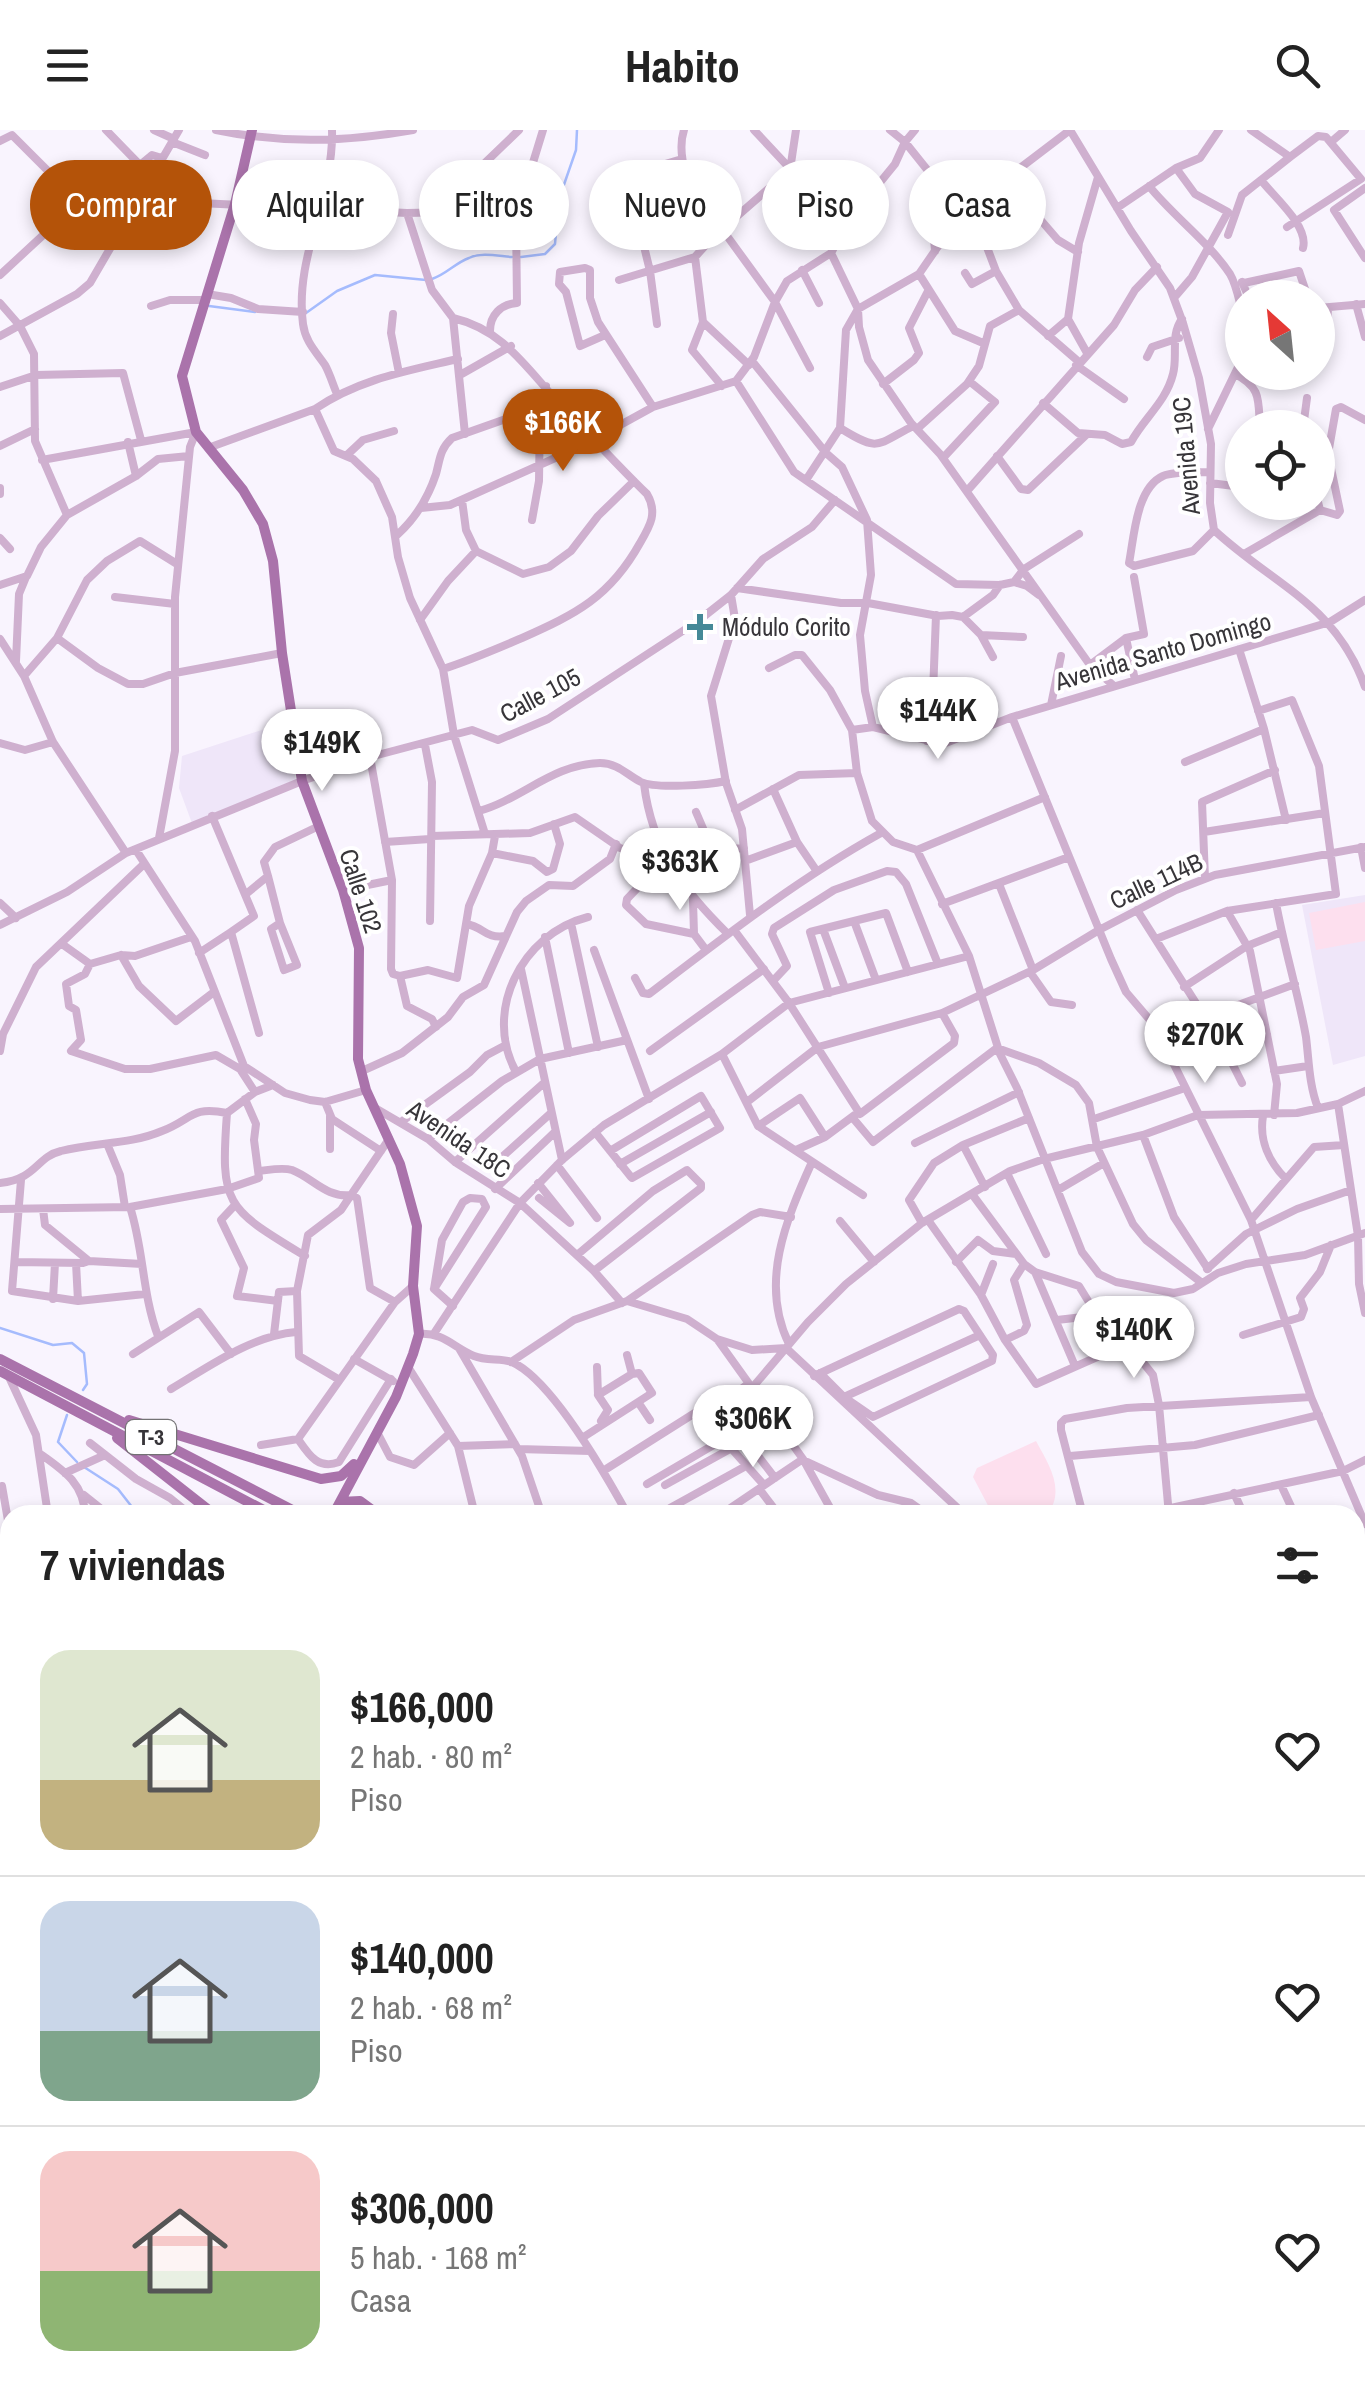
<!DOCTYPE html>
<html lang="es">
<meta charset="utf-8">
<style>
:root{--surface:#fff;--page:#f6f6f6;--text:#222;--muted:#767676;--line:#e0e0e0;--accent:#b45309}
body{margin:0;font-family:"Archivo Narrow",sans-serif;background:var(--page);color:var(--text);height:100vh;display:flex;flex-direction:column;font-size:38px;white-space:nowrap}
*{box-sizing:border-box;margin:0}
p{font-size:32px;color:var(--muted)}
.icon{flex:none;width:55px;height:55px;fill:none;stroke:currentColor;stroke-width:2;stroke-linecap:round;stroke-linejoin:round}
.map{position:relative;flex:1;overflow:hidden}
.side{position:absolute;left:0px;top:1375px;width:1365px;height:890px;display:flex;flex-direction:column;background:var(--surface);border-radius:30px 30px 0 0;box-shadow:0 5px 15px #0003}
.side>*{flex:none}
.banner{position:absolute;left:30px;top:30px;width:1305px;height:90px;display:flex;gap:20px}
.needle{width:65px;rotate:333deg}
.controls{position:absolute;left:1225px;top:150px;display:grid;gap:20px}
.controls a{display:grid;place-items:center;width:110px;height:110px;border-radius:50%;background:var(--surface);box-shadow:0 5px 15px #0003;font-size:50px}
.price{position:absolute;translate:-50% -85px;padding:0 22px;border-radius:35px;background:#fff;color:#222;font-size:32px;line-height:65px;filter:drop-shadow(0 2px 5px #0008)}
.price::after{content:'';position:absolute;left:50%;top:60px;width:30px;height:22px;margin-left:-15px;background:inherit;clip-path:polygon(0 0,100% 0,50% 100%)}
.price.active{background:var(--accent);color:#fff}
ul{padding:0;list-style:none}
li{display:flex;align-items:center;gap:30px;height:250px;padding:0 40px}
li+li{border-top:2px solid var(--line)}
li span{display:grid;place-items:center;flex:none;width:280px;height:200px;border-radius:30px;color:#555}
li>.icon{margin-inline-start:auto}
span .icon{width:120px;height:120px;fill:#fffc;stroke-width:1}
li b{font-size:42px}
h2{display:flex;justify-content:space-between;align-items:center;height:120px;padding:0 40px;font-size:42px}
.chip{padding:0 35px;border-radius:45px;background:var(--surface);box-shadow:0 5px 15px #0003;font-size:35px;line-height:90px}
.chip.active{background:var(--accent);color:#fff}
header{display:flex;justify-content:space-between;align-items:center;height:130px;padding:0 40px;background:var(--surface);font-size:45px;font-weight:800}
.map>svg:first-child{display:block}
</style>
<header><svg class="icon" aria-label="menu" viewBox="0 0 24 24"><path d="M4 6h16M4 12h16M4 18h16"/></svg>Habito<svg class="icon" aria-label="search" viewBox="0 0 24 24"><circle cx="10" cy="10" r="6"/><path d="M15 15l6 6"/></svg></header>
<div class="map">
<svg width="1365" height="2265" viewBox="0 0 1365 2265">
<rect width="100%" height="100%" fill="#f9f4fe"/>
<path fill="#efe6f9" d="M286,592L296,652L193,696L179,658L182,626Z
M1365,765V926L1333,935L1302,775Z"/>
<path fill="#fddfee" d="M1365,772V811L1316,820L1309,783Z
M1036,1311C1049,1335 1066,1360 1047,1385H993L973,1347L977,1338Z"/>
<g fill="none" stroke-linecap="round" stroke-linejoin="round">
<path stroke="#a5bbfd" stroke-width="2.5" d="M521,127L545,124L555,114L559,69L576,20L577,0
M432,149C447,144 455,133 469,128C481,122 498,126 512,127
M209,176L255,182
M306,183L337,161L375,145L426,150
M0,1198L53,1215L72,1213L84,1223L87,1254L83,1260
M67,1285L58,1312L77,1332
M84,1337L118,1359L132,1377L155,1385
M1355,1646L1365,1649
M1355,2022L1365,2015
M584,2255L586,2265
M21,2265L35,2255
M794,2265L795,2255"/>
<path stroke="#cfb0cf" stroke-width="8" d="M106,0L140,35L152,25L162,28
M154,0L174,9
M216,0C283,14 346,12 413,0
M332,0C334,66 294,127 303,194C305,211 316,222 325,235C330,244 333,255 337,264
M684,0C673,33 700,77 712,108
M754,0L796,45L835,116
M890,0L905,12L985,112L996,141L1019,180L1079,232
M1070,0L1131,101L1170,158L1183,193L1199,248L1211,314L1210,373L1214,400C1273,455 1336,474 1365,557
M1251,0L1290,27L1318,6L1326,7L1361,49
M0,11L12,5L78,71
M172,12L205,25
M1331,12L1345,0
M140,35L131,49L141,64
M1261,50C1274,67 1309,96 1303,118
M604,52L682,29
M1149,56C1174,87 1208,111 1230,144C1236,154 1239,170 1242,181
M1365,58L1334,80L1365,128
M1026,73L1058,110L1078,122
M1117,78L1176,38L1200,28L1219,0
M441,82L461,56L519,0
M407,83L432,160L453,188L465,304
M1287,97L1361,49
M722,99L775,172L810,238
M640,100L650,141L657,194
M1228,105L1242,65L1290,27
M935,121L934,109L944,62
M831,123L858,179L859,197L868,230L911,293L940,324L1090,535L1114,556
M802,140L819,173
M965,143L972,154L996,141
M919,144L955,201L983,213
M0,145L93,59L138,70L407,83L453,82L548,91
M619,150L695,127
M1242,152L1249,168
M1244,153L1299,141L1308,168
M207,164L231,168L258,179L303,182
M1174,168L1192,147L1228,82L1195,64L1176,38
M0,173L20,196L34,224L35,311L67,385
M1356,174L1365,207
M151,176L170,170H205
M1318,178L1365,174
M393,184L391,203L399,243
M703,192L749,235
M490,201C490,185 501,174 517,173L516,88L543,0
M605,205L580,216L566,162L559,154L560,142L585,138L590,140V168L598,192L653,277
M0,206L77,164L90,153L179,0
M1048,206L1068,189
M1318,212L1326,210L1328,178
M1087,223L1068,189L1079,113L1098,47
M1147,227L1152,217L1179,208
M752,231L826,323L842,337L867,390L871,445L860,505L865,561L873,597
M1076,235L1124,269
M1235,244C1262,258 1258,270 1260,298
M460,245L511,216
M736,251L794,342L956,454L1000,455L1014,452L1027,456L1039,465
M883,254L914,230L919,223L909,198L928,161
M722,256L692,220L703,192L695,127L712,108L790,40L796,0
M0,257L36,245L123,243L141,310
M1043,273L1078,303L1105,305L1122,314L1131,312C1144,288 1166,272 1173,244C1178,226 1170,205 1182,189
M315,279C359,249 407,241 458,229
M840,298C879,322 875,316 913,296
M1303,298L1307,268
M917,299L967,254L979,236L990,196L1019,180
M1208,299L1242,229
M128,312L136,346
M0,316L35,299
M208,318L315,279L334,321L353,329L376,351L392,387L398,427L410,468L443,539L454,605L485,704
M347,325L363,310L394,301
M997,326L1021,359L1028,360L1086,305
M943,328L995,272L969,251
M42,330L196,302
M1210,342C1196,343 1176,341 1163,346C1136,358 1134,408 1129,433L1134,436L1193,421L1214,400
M806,350L840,298L846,200L858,179L919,144L961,83L1070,0
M1210,353L1242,357
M0,358V364
M967,361L1114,195L1135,160L1157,137
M462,370L466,400L476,421L523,444L549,437L571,421L598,386L634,351
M421,378L450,375L582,316L653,277L736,251L754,227L775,172L787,151L831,123L847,93L895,34L905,12L915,0
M1320,380L1337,385L1340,381L1328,324L1336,279L1341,277L1365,290
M532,390L539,351L540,279L546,256
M397,405C416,388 428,368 436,344C440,329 440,319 452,308L557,271
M0,408L10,419
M1244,424L1320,380L1318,372
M1014,452L1024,439L1079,404
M0,455L27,446L41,417L67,385L136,346L158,329L189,326
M737,458L841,473H868L938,486L952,485L963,487L981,505L1023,507
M731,465L735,489L711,566L726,653L742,699L750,785
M115,467L175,474
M963,487L993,465L1000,455
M420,490L448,451L476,421
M981,505L993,527
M57,508L98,538L128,554H143L175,543L282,523
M1126,508L1135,550
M0,509L24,546L53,612L126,723
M1239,519L1264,599L1286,690
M16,531L19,464L26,447
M1090,535L1126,508L1144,504L1134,447
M769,538L795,525H802L830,560L852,600L857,643L872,691L893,712L917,720L1045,667
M443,539C471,530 496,519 522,508C576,484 610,467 640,413C650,396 658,383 647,364C617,335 589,304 560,274C526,238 504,200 453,188
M24,546L57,508L87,450L107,431L140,411L177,434
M933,551L960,555
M1051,575L1061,526
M1012,587L1111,829L1126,862L1155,896L1251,1090L1311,1267L1365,1394
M852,600L873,597L943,614L1012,587L1330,492L1365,470
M927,611L932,589L936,485
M0,613L25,620L53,612
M425,615L432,652L430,791
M370,627L392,750L391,839L393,844L400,846L407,876L432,889L436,897
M1185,632L1264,599
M644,654C652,719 683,760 728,804
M773,659L797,712L816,740
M735,680L799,645L857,643
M479,681C522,669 553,634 600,633C618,633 627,645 641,652C656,659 708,655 726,651
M696,682L711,717L718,720L744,718
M212,686L254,786L231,802L259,903
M1204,702L1325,683
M432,706L530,703L575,687L620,718L670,732
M495,706L492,723L533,731L547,742L553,739L560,714L554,694
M159,708L175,621V467L190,317L196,302
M385,712L430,709
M1361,717L1365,738
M136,720L195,811L244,936L285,963L310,970L325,972L366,960
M917,720L969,826L1000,924L1017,958L1082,1122L1099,1144L1116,1152L1174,1163L1193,1159L1218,1143L1246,1134L1305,1125L1365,1103
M745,731L797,712
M662,732L627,769L626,775L646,794L694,804L706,820
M268,746L280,793L297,835L284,840L271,799L280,793
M1205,748L1202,672L1275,640
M999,754L1033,840
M343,760L392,750
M246,764L268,746L264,732L275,717L319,696
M693,770L694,804
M0,773L16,788
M1276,773C1284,818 1298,862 1306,907C1309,931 1309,955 1318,978
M942,774L1069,727
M1137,780L1225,919L1242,953
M1227,781L1250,821L1277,954L1274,985
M854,791L876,850
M571,793L598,917
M466,794C485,797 484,809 506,806
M0,795L67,762L126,723L302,651L370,627L472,600L498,610L548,589L698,491L731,465L763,429L812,397L835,370
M823,799L845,858
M734,800L789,873L860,984L954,913L955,906L942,883
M191,807L135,826L121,825L90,834L85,844L66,854L69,876L76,880L81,910L71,921L125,939H150L216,925L240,939L255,962
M545,807L569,923
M1156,809L1227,781L1336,764L1319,636L1292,570L1258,581
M62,814L90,834
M594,820L649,969
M199,823L231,802
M121,825L139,856L176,891L214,862
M521,839L562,1030
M1030,842L1051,872L1072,875
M400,846L428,840L457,848L469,776L492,723
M635,848L643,863L649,864C725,806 798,749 881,703
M773,851L787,836L772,804L774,798L834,760L887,741L896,742L906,754L938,834
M1184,857L1247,816L1282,802
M829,863L810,802L886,783L908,842
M1203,888L1295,854
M1225,919L1267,904
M0,921L3,904L36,837L144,734
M650,921L764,839
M722,924L758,996L863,1065
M362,941L402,923L448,887L463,867L484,855L517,782L526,771L549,755L573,756L610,729L616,714
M1274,941L1308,936
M516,942C483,882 521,804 588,787
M273,955L255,962L227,983C220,1076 226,1078 305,1126
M325,972L332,989L381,1021
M747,972L818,917L942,883L1033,840L1099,800L1176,760L1215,745L1365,717
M1338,974L1358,1106L1359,1154L1365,1183
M375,978L428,1009L455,1032L520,1073L594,1141L622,1173
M1263,986C1259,1010 1269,1032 1286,1049
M852,987L873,1012L997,918L1039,933L1076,955L1089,973L1097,1017L1133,1094L1146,1110L1202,1153
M1094,989L1185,958
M401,992L470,942L487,925L504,916
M758,996L800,968L825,1007
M595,1002L631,1047L632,1048L720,998L701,966L610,1021
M1143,1005L1174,1087L1208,1139
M389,1009L351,1065L357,1068L370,1158L395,1172
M428,1009L502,951L540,929L627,910
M915,1013L1019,962
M963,1015L985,1057
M108,1016L120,1045L125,1077
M330,1019V986
M796,1020L825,1007L856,984
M502,1027L551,983
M455,1032L545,952
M620,1034L711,982
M557,1035L597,1088
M259,1041C269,1040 282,1037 292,1040C313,1048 326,1068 351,1065
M1007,1043L1046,1124
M21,1050L12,1161L78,1171L145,1164
M0,1053C37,1049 36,1027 61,1021C95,1012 129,1015 162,1001C193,989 190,976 227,983
M538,1053L570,1093L539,1068
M495,1059L555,1002
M1058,1060L1104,1033
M972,1064L1024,1134L1035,1142L1079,1156L1095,1182H1104L1122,1216L1141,1230L1153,1245L1159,1275L1169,1385
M470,1068L482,1069L486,1077L434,1159L442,1110L463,1072Z
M235,1075L221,1090L244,1138L237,1166L278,1171
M130,1077C144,1120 142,1164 158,1206
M0,1079L130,1077L227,1059L259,1048L254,1010L256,994L245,969
M43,1079L45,1095L89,1131L142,1134
M928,1090L981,1165L1005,1210L1036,1254L1122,1216
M1251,1090L1314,1017L1344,1015
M840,1091L874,1132
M922,1093L909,1070L934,1033L963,1015L1029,988
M577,1125L653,1061L687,1040L701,1054V1058L594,1141
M15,1132L83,1133L89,1131
M956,1132L978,1110L993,1121L1016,1124
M76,1133L78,1171
M1207,1139L1246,1104L1297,1079L1351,1060
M1035,1142L1075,1236
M434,1159L453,1176
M981,1165L993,1134
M53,1169L55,1133
M627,1171L752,1085L760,1082L791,1087
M1057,1190L1083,1187L1095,1182
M435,1202L520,1073L562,1030L604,995L722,924L789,873L969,826
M274,1204L279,1162L297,1161
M419,1204C443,1202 453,1217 474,1226C486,1231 501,1228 512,1232C552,1250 607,1347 628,1385
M1243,1205L1301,1187L1304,1179L1300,1168L1320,1142L1331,1115
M717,1209L752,1220L786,1218L965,1385
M1005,1210L1024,1201L1027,1195L1014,1150L1024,1134
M789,1214C759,1153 786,1090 812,1032
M460,1220L522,1326L542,1385
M133,1224L199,1182L231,1224
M354,1229L393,1251
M511,1232L574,1190L627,1171L687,1189L717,1209L803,1329L834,1385
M408,1237L458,1316L475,1385
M597,1237L598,1265L608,1280L601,1291
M814,1246L959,1179L964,1181L993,1225L992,1231L873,1287L844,1267L820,1243
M9,1247L36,1305L48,1385
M338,1249L299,1226L297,1161L308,1105L341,1080L351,1065
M752,1258L808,1192L846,1154L922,1093L1010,1041L1044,1029L1143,1005L1198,985L1297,983L1338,974L1365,961
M171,1259C210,1236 251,1206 296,1202
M598,1265L632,1244L627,1225
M844,1267L980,1205
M638,1272L650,1290
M765,1277L736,1297L775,1348
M711,1282L748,1254
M377,1302L390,1327L414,1335L450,1303
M582,1308L652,1263L639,1243L632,1244
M298,1309C309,1325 318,1340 339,1332L391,1249
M90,1313L136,1349L170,1368L191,1385
M261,1315L298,1309L395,1172L413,1156
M458,1316L515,1314
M518,1319L590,1321
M39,1323C63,1340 84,1353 85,1385
M1070,1326L1195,1315L1319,1285
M807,1332L878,1365L911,1373L928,1385
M603,1341L698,1281L764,1355
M65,1343L105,1325
M647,1354L722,1310
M665,1355L730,1319
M1281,1355L1295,1385
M2,1356L10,1402
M760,1360L779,1385
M1234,1363L1244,1385
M84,1365L109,1385
M670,1378L746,1336
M720,1385L803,1329
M1083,1385L1061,1300V1293L1065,1289L1127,1278L1311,1267
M1138,1385L1343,1341L1365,1330
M0,1471L10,1445
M1355,1539L1365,1538
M0,1579L10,1590
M1355,1579L1365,1592
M1355,1653L1358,1652
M0,1673L10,1669
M0,1686L10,1705
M1355,1716L1365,1710
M1355,1747L1365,1742
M1355,1749L1365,1764
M0,1764L10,1770
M1355,1780L1365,1776
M1355,1835L1365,1829
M0,1853L10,1839
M1355,1855L1365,1875
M0,1856L10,1867
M1355,1887L1365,1882
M0,1934L10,1943
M1355,1938L1365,1933
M0,1966L10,1958
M0,2006L10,2002
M0,2089L10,2088
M0,2149L10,2146
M0,2246L10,2240
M397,2255L406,2265
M453,2255L459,2265
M537,2255L540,2265
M608,2255L667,2261
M743,2255V2265
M1063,2255L1070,2265
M1241,2255L1247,2265
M1120,2256L1122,2255
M61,2265V2255
M175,2265L176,2255
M211,2265L212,2255
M273,2265L298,2255
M325,2265L374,2255
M859,2265L879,2255
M955,2265L975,2255
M1194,2265L1213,2255
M1338,2265L1365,2250"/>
<path stroke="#aa73ab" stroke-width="10" d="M252,0L235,74L182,246L196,302L243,360L263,394L273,431L282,523L302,651L343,760L359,818L358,929L366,960L400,1034L417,1096L413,1156L419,1204L413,1224L396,1267L333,1385
M0,1229L302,1385
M0,1241L273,1385
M129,1290L321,1349L341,1346L354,1334
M117,1308L215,1385
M340,1372L360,1371L379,1385
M1355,2150L1365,2166
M1355,2171L1365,2187
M1355,2238L1365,2246
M1351,2255L1350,2258L1365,2262
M109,2265L113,2255"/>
</g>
<path fill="#458997" stroke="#fff" stroke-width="4" d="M695 482h10v10h10v10h-10v10h-10v-10h-10v-10h10z"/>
<g text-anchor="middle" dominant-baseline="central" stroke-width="8" stroke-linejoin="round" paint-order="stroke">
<rect fill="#fff" stroke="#737274" stroke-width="2.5" x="126" y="1290" width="50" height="34" rx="8"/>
<g font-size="22" font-weight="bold" fill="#373539">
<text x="151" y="1307">T-3</text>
</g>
<g font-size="25" fill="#373539" stroke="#fff">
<text transform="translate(1186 326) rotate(-95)">Avenida 19C</text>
<text transform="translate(1163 521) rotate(-16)">Avenida Santo Domingo</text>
<text transform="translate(540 565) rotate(-28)">Calle 105</text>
<text transform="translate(1156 751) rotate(-25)">Calle 114B</text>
<text transform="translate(361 761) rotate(72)">Calle 102</text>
<text transform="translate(459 1009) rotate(34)">Avenida 18C</text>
</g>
<g font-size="25" fill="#373539" stroke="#fff" text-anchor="start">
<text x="722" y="497">Módulo Corito</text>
</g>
</g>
</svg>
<div class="controls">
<a><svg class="needle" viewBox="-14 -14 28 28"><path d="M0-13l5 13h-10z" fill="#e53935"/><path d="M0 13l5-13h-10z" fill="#767676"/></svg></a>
<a><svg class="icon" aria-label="locate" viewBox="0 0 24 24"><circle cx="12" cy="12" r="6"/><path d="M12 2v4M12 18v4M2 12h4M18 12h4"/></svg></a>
</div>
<b class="price active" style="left:563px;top:344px">$166K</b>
<b class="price" style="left:938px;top:632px">$144K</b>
<b class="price" style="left:322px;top:664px">$149K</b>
<b class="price" style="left:680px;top:783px">$363K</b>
<b class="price" style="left:1205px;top:956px">$270K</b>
<b class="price" style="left:1134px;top:1251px">$140K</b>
<b class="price" style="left:753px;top:1340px">$306K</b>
<div class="banner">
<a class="chip active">Comprar</a>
<a class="chip">Alquilar</a>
<a class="chip">Filtros</a>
<a class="chip">Nuevo</a>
<a class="chip">Piso</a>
<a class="chip">Casa</a>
</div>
<section class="side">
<h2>7 viviendas<svg class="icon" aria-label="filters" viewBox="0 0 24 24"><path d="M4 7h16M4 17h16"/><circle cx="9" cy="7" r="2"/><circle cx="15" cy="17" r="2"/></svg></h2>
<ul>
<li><span style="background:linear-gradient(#dfe7d0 65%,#c2b280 0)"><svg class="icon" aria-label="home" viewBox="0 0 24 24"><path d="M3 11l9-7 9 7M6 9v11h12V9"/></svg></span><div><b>$166,000</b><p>2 hab. · 80 m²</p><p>Piso</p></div><svg class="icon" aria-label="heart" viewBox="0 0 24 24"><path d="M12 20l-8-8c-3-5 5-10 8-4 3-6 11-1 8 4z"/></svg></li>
<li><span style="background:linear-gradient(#c9d6e8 65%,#7fa58c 0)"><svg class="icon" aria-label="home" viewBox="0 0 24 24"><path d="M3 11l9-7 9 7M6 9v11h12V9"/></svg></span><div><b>$140,000</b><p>2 hab. · 68 m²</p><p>Piso</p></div><svg class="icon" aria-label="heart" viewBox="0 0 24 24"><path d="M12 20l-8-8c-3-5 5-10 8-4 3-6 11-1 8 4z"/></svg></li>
<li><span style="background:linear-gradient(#f6c9c9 60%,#8fb573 0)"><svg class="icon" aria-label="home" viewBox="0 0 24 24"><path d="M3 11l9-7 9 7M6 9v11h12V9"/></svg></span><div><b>$306,000</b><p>5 hab. · 168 m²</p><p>Casa</p></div><svg class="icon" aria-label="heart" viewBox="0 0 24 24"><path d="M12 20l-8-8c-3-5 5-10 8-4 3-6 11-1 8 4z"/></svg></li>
</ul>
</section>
</div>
